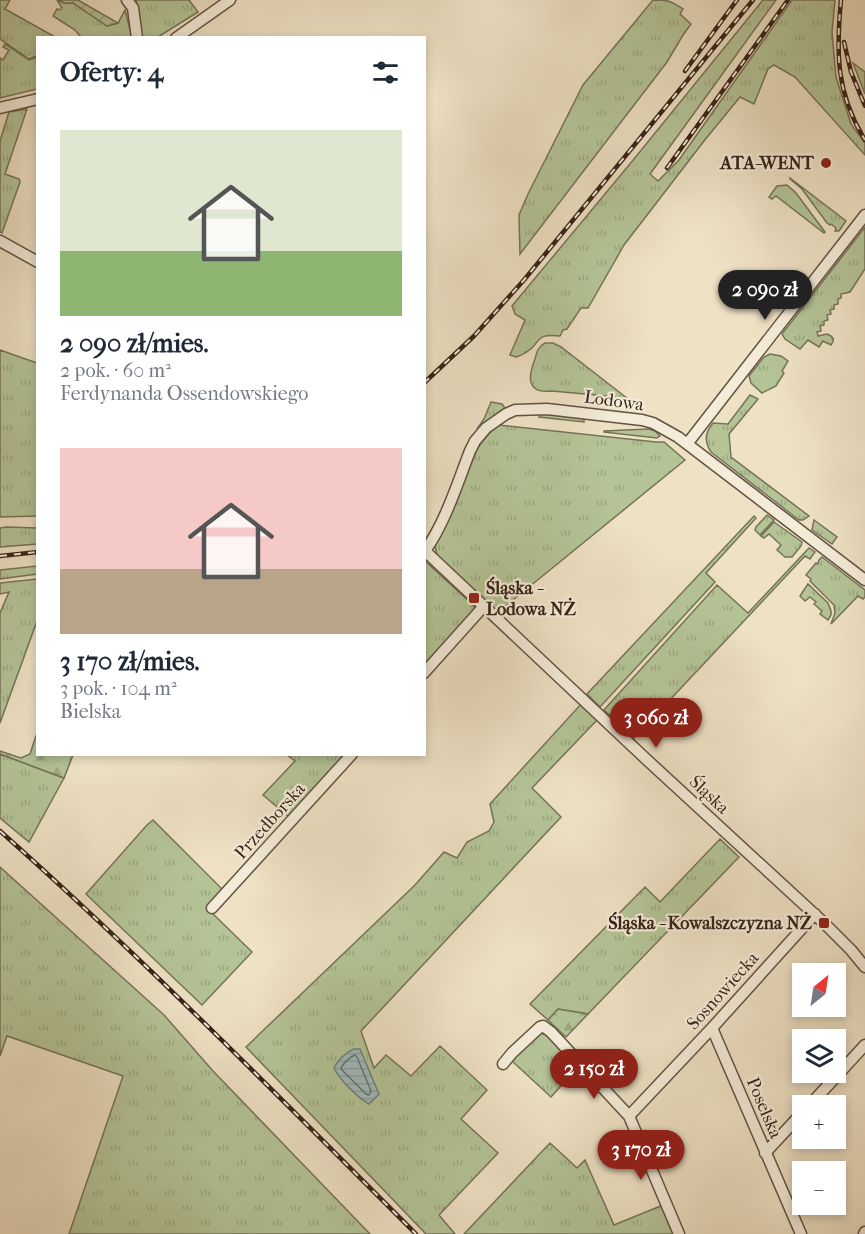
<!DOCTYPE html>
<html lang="pl">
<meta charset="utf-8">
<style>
:root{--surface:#fff;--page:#f6f6f7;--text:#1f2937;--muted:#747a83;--accent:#8f2418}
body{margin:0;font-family:"IM FELL French Canon",serif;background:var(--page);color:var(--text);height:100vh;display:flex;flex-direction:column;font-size:22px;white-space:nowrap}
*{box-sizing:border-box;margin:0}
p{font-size:20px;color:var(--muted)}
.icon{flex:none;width:33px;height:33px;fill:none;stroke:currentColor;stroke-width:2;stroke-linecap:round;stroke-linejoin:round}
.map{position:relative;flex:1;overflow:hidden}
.sheet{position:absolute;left:36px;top:36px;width:390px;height:720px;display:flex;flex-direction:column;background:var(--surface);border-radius:0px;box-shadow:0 3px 9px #0003}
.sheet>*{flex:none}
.needle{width:39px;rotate:30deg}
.tools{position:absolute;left:792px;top:963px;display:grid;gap:12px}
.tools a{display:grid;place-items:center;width:54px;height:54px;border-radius:0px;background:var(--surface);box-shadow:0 3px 9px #0003;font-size:30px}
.price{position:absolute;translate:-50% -51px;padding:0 14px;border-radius:21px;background:var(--accent);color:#fff;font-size:20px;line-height:39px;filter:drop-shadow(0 2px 3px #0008)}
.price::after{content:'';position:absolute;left:50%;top:36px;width:18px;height:14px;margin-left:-9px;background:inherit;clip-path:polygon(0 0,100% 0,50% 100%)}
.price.current{background:#222;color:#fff}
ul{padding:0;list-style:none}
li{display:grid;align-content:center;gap:12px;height:318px;padding:0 24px}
li span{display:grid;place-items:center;height:186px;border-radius:0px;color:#555}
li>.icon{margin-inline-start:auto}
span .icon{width:108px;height:108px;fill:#fffc;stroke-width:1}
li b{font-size:26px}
h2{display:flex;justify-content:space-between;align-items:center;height:72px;padding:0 24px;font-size:26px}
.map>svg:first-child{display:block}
</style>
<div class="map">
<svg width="865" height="1234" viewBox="0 0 865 1234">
<defs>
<pattern id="grass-tufts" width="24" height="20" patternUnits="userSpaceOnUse" patternTransform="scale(1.5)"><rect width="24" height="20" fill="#b4c497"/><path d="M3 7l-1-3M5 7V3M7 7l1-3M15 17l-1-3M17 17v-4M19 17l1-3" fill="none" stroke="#9ba881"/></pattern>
<pattern id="forest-firs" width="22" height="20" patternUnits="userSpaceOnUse" patternTransform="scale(1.5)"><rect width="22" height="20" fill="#b4c497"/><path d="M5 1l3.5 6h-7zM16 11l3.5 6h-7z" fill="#9ba881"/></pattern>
<pattern id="garden-furrows" width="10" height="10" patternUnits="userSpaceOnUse" patternTransform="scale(1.5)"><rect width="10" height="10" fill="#b4c497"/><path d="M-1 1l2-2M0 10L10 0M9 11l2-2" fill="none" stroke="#9ba881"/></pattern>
<pattern id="water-rules" width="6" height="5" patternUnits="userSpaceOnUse" patternTransform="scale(1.5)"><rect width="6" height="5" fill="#9dbbbd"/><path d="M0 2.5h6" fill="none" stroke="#88a0a2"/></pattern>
</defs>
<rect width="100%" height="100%" fill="#eee1c4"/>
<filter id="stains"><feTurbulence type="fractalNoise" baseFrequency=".00333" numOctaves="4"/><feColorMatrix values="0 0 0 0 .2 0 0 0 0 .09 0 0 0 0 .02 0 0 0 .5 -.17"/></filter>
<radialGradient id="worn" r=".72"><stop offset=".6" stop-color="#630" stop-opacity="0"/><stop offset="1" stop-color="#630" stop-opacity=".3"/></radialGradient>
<path fill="url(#grass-tufts)" stroke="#757358" stroke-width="1.5" d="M0,0H10L5,9L55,37L38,38L37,56L29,59L0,39Z
M57,0L64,3H73L107,26L118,23L125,10L132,37H81L75,30L53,16L57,9L60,10L62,8Z
M136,0H189L198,12L158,37H138V10Z
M653,0C668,0 671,1 683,9L680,14L691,24L683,35L667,62L520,254L519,215L528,194L583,85Z
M763,0H776L679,134L650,174L658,181L679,160L792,0H835L832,32L836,77L851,124L865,143V155L795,77L774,65L768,69L754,104L740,97L704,141L624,245L588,308H581L567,329L563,330L560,336C532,333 543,343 525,353C522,355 519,356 516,357L510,355L525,320L515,314L512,306L634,159Z
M5,44L29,60L37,57V89L0,98V58L3,60L9,50L3,47Z
M853,63L865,72V94Z
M27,109L5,174L19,179L20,182L2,233L0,232V141L9,112Z
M790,178L846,221L839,231H835L836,228L831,224L830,225L827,223L802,189L790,179Z
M787,185L796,193L825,232L824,233L776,196L772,199L769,197L777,186Z
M865,227V269L850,292L841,294V298L838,299V304L834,305V309L830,310L831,314L827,315L828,320L824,321V325L820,326L821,331L817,332L818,336L827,334L831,336C835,339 833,342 831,345L823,341L819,347L808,340L800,349L785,339L782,334Z
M545,343H553L561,347L641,409V410L622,401L607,396L552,391C526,394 528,377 535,359C537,351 538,347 545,343Z
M0,350L37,363V516L0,517Z
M770,354L781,356L788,361L782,371L784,373L776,386L762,393L751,383L749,376L764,357Z
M750,395L758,399L729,434L731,457L809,516L803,520H799L711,452C704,441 705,433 713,423L728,424Z
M491,402L502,404L505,408L477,429L484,419Z
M539,412L584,417V422L539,417Z
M498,425L656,442H664L685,460L502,609L498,612L443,561L437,555L435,547C451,506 464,454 498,425Z
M649,429L655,431L660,436L657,438L604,432V431Z
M767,515L774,520L760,535L755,530L756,527Z
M754,516L756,518L706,573L715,582L600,707L587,694Z
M814,520L837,537L832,544L812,530Z
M774,522L802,542L801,546L792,557H785L777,550L781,545L769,534L764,538L761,536Z
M7,527L37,528V544L0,547V528Z
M809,548L815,552L810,559L805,556L634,738L604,710L717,585L748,613Z
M822,557L865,590V597L863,599L858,596L831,624L835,613L834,605L810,581L811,579L806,575L816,563L818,564L819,560Z
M424,560L473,605L476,612L424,668Z
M37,566V574L0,579V570Z
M37,579V621L0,723V613L9,592L0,594V583Z
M808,584L828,603L831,611V615L828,620L820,614L822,611L814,604L816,602L810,597L805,601L800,596Z
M582,703L597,720L532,788L561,817L361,1031L374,1068L386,1055L411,1076L440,1046L487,1090L461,1119L498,1153L439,1215L455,1234H426L246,1047L415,885L444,852L457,858L467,842L489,831L494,822L490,804Z
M0,754L64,778L29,842L0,818Z
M287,755H346L289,817L263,795L295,761Z
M153,820L224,891L210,911L252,952L202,1005L86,894L147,825Z
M720,839L739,857L588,1014L558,1009L548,1020L530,1004L645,887L660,902Z
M0,867L164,1015L213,1071L370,1234H69L123,1076L7,1036L0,1056Z
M541,1033L549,1036L578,1067L551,1097L513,1062V1057Z
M550,1143L577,1168L585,1160L614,1225L663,1205L676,1234H464Z"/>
<path fill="url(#forest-firs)" stroke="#757358" stroke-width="1.5" d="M37,733L38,754L73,755L64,778L0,754V751L21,758L30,754Z
M558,1009L588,1014L566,1037L548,1020Z"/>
<path fill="url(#garden-furrows)" stroke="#757358" stroke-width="1.5" d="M59,0H78L118,23L107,26L73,3H64Z"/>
<path fill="url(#water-rules)" stroke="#747e7b" stroke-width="1.5" d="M354,1049H360L379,1094L369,1104C358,1098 339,1079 334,1068C338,1060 346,1052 354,1049Z"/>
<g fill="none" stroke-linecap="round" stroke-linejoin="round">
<path stroke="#6a6e6a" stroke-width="1.5" d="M355,1055L357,1057L371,1091L369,1095L366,1094L341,1069C342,1064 350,1057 355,1055Z"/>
<defs>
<path id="minor" d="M127,0L133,8L137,38
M176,38L230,0
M0,108L38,99
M0,241L38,262
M687,444L865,215
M424,550L646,759L824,923L851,950L865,967
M425,551C446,521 457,484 470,451L475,441L486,428L506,414L515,410L547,409L642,420L653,423L678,437L865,580
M424,673L484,606
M212,908L352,754
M712,1028L801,1234
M503,1064L512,1053L540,1027L543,1026L551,1032L629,1116L679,1234
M809,1106L865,1045
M629,1116L712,1028L815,914
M765,1153L802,1113
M864,1234L865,1232"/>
</defs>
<use href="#minor" stroke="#645243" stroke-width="13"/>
<use href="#minor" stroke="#f4ecd9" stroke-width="10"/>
<defs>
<path id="rail" d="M841,0C836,53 836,93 865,140
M844,42L851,72L865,106
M685,71L737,0
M667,168L788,0
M424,383L474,336L524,280L753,0
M0,556L38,552
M0,831C144,959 279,1097 416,1234"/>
</defs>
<use href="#rail" stroke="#362218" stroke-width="4.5"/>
<use href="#rail" stroke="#f4ecd9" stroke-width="2" stroke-dasharray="7" stroke-linecap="butt"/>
</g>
<g fill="#8f2418" stroke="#f4ecd9" stroke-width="2">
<circle cx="826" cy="163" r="6"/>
<rect x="468" y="592" width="12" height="12" rx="3"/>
<rect x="818" y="917" width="12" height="12" rx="3"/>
</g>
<g text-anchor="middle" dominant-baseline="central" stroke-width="4.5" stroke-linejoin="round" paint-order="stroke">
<g font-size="18" font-weight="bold" fill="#362218" stroke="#f4ecd9" text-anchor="end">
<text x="814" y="163">ATA-WENT</text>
<text x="486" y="588" text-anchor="start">Śląska -<tspan x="486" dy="21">Lodowa NŻ</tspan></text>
<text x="812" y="923">Śląska - Kowalszczyzna NŻ</text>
</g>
<g font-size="18" fill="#362218" stroke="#f4ecd9">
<text transform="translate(614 401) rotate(8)">Lodowa</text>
<text transform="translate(709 795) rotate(43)">Śląska</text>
<text transform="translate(270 821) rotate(-48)">Przedborska</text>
<text transform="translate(723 991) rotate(-48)">Sosnowiecka</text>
<text transform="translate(764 1108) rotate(67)">Poselska</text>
</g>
</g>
<rect width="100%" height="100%" filter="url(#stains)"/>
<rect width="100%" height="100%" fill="url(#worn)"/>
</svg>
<div class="tools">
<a><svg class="needle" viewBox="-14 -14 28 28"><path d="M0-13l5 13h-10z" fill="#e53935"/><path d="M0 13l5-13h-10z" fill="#747a83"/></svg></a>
<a><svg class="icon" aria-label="layers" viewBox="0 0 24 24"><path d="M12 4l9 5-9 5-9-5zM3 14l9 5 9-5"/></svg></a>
<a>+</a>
<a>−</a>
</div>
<b class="price current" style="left:765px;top:321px">2 090 zł</b>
<b class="price" style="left:656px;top:749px">3 060 zł</b>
<b class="price" style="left:594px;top:1100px">2 150 zł</b>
<b class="price" style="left:641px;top:1181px">3 170 zł</b>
<section class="sheet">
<h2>Oferty: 4<svg class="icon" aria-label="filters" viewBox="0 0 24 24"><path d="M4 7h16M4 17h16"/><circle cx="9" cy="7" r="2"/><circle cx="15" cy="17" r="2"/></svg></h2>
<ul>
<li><span style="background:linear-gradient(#dfe7d0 65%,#8fb573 0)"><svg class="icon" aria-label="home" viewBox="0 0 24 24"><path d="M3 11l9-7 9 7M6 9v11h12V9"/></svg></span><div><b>2 090 zł/mies.</b><p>2 pok. · 60 m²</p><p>Ferdynanda Ossendowskiego</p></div></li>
<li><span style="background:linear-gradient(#f6c9c9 65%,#b9a48a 0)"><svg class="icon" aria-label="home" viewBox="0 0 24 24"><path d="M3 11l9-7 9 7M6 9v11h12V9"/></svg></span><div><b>3 170 zł/mies.</b><p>3 pok. · 104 m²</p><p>Bielska</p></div></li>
</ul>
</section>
</div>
